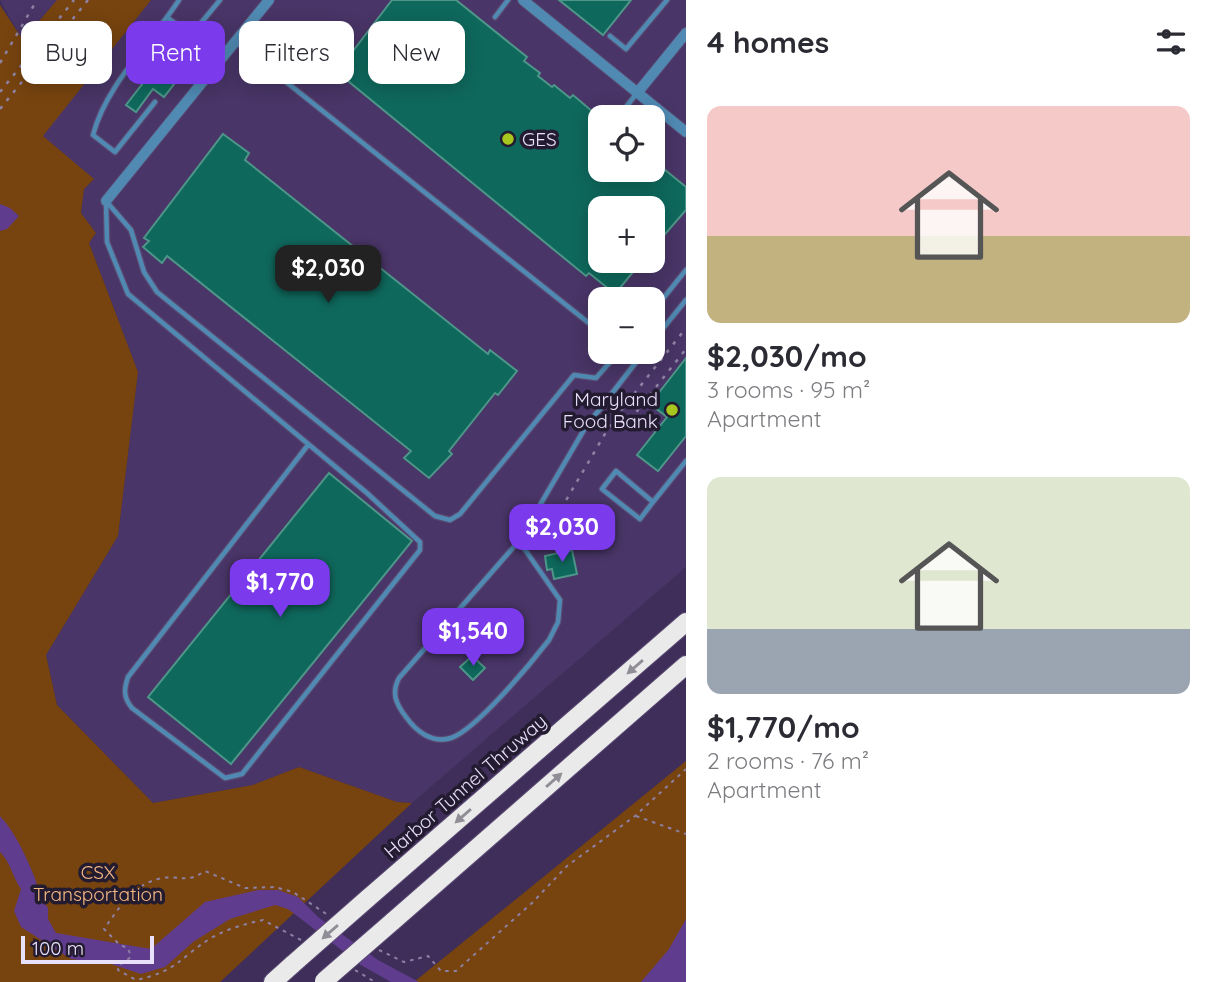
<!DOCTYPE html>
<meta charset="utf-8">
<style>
:root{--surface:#fff;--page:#f2f2f3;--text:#2b2b33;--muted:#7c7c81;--accent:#7c3aed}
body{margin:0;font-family:Quicksand,sans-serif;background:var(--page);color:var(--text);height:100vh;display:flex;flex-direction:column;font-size:26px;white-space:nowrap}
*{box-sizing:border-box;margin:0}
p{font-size:23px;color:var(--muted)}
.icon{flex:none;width:38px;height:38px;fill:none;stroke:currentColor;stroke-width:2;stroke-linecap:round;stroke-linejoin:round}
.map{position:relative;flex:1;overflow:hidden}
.panel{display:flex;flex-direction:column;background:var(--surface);width:525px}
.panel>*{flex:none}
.guide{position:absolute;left:21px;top:21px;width:560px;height:63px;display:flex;gap:14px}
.controls{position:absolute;left:588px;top:105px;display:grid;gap:14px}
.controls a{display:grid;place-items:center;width:77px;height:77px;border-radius:14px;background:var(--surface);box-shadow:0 4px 18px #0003;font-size:35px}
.scale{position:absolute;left:21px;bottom:18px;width:133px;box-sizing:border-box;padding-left:7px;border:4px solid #e9e0fb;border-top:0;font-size:19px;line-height:24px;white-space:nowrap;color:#e9e0fb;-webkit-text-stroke:5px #231b2f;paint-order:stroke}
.price{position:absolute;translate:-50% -60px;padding:0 16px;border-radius:14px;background:var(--accent);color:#fff;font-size:23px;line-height:46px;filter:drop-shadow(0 2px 4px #0008)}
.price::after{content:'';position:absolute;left:50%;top:42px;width:21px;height:16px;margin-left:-10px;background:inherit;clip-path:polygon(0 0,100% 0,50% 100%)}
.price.current{background:#222;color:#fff}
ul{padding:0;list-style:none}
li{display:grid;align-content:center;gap:14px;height:371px;padding:0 21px}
li span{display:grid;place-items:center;height:217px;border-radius:14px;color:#555}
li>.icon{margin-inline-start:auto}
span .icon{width:126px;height:126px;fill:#fffc;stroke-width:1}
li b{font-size:30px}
h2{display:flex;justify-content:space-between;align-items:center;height:84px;padding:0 21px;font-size:30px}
.tag{padding:0 24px;border-radius:14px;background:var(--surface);box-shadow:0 4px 18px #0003;font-size:24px;line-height:63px}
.tag.current{background:var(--accent);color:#fff}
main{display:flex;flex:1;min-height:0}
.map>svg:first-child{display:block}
</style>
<main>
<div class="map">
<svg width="686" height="982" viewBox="0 0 686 982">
<rect width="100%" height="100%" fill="#3f2e59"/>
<path fill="#493567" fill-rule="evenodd" d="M0,0H57L23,41Z
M151,0H686V567L412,803L397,802L299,767L253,785L153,803L57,705L46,655L118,536L138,372L89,243L96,233L81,213L84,189L94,180L42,136ZM600,117H653V170H600ZM600,208H653V261H600ZM600,299H653V352H600Z"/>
<path fill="#77440f" d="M57,0H151L43,136L94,179L84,189L81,213L96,233L89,243L138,372L118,536L46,655L57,705L153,803L253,785L299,767L397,802L412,803L220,982H0V5L23,40Z
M686,761V982H414Z"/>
<path fill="#603c8f" d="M0,204L10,208L19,216L7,229L0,231Z
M0,816C14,831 24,852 32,871C38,884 38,896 48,908V919L56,933L151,949L205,902L258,890H278L298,897L318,917L378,960L419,982H391L361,965L288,909L275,905L230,919L193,942L165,967L141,974L111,964L71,959L21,927L14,911L21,889C12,876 11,863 0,852Z
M686,919V982H641L669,949Z"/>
<path fill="#0f685c" stroke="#4e9689" stroke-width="2" d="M392,0H456L527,57L524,61L540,73L538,76L552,87L554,85L570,98L573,95L600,118V170H653V160L686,187V210L653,248V208H600V261H642L615,294L589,273L586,276L337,72Z
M559,0H631L603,35Z
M168,51L188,66L164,97L153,89L136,112L126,105Z
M223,134L249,153L245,160L488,354L490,350L517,371L498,395L495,393L449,451L452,454L429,478L404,458L411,451L167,256L162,263L143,247L149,241L144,238Z
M686,358V436L658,471L637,455L667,417L650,404Z
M329,473L412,541L231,764L148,697Z
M572,550L577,574L554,579L552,569L547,570L545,556Z
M472,656L485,668L473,680L460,667Z"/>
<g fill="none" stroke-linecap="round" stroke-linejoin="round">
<defs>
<path id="lane" d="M495,17L508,0
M168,18L191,35L220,0
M610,36L626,49L667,0
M236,42L600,332
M155,102L115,152L93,135C106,85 151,43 179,0
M619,116L637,93
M106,201L107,242L128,294L367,493L420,542V550L242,774L225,778L132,708C123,697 124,689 128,677L308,445
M106,201L131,230L144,272L157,292L435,516L450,520L460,514L574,375L596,378L619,352
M653,311L686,270
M653,341L686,300
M653,502L640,519L602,489L616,471L653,502L686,461
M519,541L560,600L558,622L549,640C532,662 476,730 451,738C432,744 416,731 406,717C396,704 391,693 399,678L519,541L585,428L644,352"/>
<path id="street" d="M523,0L686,132
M638,92L686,33
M106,201L269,0"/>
<path id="highway" d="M367,899L686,622
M392,922L686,665
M273,982L293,964"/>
</defs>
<use href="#lane" stroke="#5a4a73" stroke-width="7"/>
<use href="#street" stroke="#5a4a73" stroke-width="12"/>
<use href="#highway" stroke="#5a4a73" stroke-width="20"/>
<path stroke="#8e80a4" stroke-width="2" stroke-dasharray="3.5 5" stroke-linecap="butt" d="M636,816L686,834
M301,940L263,920C245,924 227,929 211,938C179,958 178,971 136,980L118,970V966L131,957L128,948L120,945L104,929C120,907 133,884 162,878C182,875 186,884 205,871L245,888L275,887L293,892L328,915
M379,950L404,962L428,956L441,971H456L532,903L567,866L635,816L686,769
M355,970L375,982"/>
<use href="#lane" stroke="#508ab3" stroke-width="4.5"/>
<use href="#street" stroke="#508ab3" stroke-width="10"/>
<use href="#highway" stroke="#eaeaea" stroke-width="18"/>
<path stroke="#8f82a5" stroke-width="2.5" stroke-dasharray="3.5 7" stroke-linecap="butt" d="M0,63L37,0
M0,92L74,0
M0,109L88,0
M630,420L686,349
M545,536L612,422L686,328"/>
<defs>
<path id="highway-bridge" d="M293,964L367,899
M324,981L392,922"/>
</defs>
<use href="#highway-bridge" stroke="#5a4a73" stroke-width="20" stroke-linecap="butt"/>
<use href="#highway-bridge" stroke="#eaeaea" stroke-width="18"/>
</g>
<defs><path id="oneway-solid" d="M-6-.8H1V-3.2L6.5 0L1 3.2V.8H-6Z" transform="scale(1.75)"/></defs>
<g fill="#908d96">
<use href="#oneway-solid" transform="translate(635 667) rotate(139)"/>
<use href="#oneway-solid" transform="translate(554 780) rotate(-41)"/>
<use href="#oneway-solid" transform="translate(463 816) rotate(139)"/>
<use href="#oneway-solid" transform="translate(330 932) rotate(139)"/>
</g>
<g fill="#a7c71e" stroke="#231b2f" stroke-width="2.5">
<circle cx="508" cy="139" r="7"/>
<circle cx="672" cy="410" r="7"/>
</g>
<g text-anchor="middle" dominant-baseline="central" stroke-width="7" stroke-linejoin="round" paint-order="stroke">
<g font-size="19" fill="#e9e0fb" stroke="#231b2f" text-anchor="start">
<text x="522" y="139">GES</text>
<text x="658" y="399" text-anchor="end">Maryland<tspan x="658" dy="22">Food Bank</tspan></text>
</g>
<g font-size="19" fill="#e9e0fb" stroke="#231b2f">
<text transform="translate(465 786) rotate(-41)">Harbor Tunnel Thruway</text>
</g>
<g font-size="19" fill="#f6b985" stroke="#231b2f">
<text x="98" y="872">CSX<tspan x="98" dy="22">Transportation</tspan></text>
</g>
</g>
</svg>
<div class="controls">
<a><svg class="icon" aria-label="locate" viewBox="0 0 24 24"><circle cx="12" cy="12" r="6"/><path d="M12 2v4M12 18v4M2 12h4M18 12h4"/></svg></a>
<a>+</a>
<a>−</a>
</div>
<div class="scale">100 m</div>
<b class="price current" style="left:328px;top:305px">$2,030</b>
<b class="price" style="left:562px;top:564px">$2,030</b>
<b class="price" style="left:280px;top:619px">$1,770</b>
<b class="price" style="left:473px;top:668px">$1,540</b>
<div class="guide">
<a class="tag">Buy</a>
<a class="tag current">Rent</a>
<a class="tag">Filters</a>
<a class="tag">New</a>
</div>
</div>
<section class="panel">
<h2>4 homes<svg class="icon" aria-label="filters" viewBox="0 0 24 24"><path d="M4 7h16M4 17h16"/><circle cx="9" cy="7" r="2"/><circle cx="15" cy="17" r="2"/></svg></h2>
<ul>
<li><span style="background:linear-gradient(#f6c9c9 60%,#c2b280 0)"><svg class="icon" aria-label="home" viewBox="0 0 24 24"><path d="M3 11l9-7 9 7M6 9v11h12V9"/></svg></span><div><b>$2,030/mo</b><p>3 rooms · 95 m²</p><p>Apartment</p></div></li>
<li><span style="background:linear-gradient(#dfe7d0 70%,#9aa5b1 0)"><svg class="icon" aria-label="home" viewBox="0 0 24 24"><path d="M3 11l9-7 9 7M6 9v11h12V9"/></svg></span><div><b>$1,770/mo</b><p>2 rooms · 76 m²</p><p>Apartment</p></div></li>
</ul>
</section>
</main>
